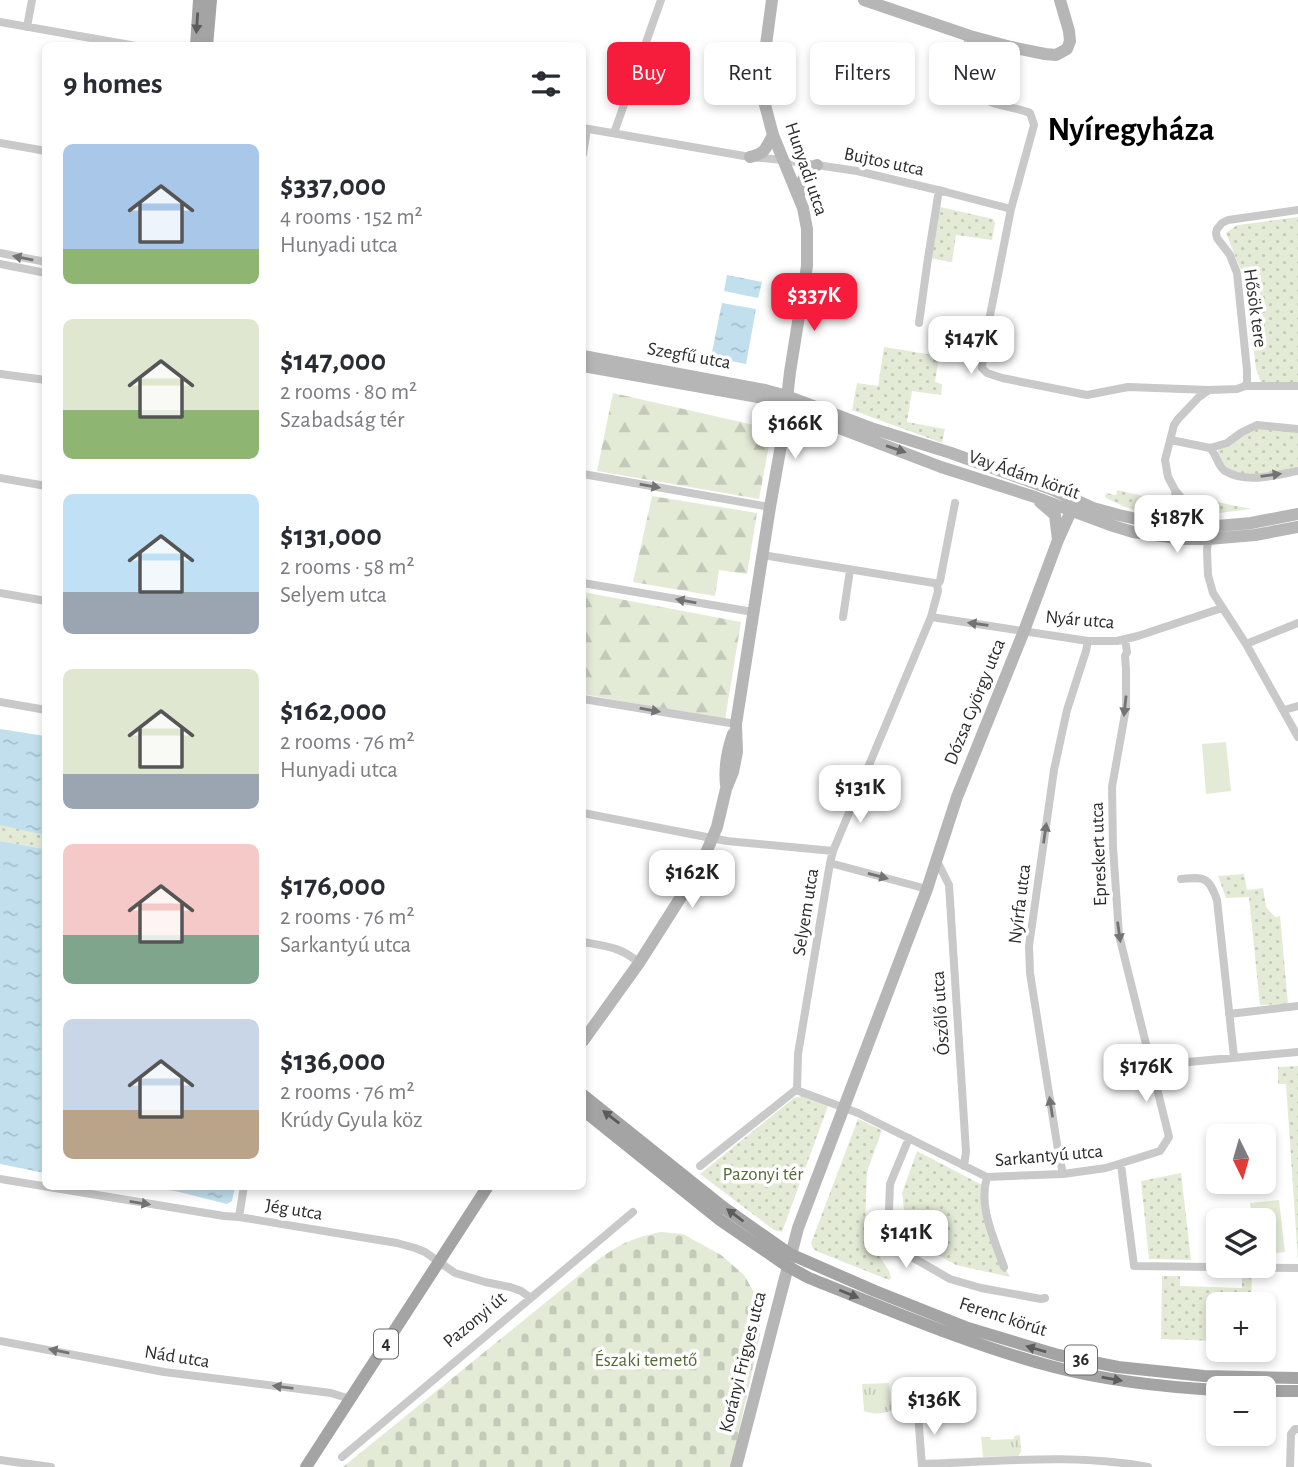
<!DOCTYPE html>
<meta charset="utf-8">
<style>
:root{--surface:#fff;--page:#f2f2f3;--text:#2b2b33;--muted:#7c7c81;--accent:#f51c3c}
body{margin:0;font-family:"Alegreya Sans",sans-serif;background:var(--page);color:var(--text);height:100vh;display:flex;flex-direction:column;font-size:26px;white-space:nowrap}
*{box-sizing:border-box;margin:0}
p{font-size:23px;color:var(--muted)}
.icon{flex:none;width:38px;height:38px;fill:none;stroke:currentColor;stroke-width:2;stroke-linecap:round;stroke-linejoin:round}
.map{position:relative;flex:1;overflow:hidden}
.panel{position:absolute;left:42px;top:42px;width:544px;height:1148px;display:flex;flex-direction:column;background:var(--surface);border-radius:10px;box-shadow:0 4px 10px #0003}
.panel>*{flex:none}
.top-card{position:absolute;left:607px;top:42px;width:584px;height:63px;display:flex;gap:14px}
.needle{width:46px;rotate:175deg}
.buttons{position:absolute;left:1206px;top:1124px;display:grid;gap:14px}
.buttons a{display:grid;place-items:center;width:70px;height:70px;border-radius:10px;background:var(--surface);box-shadow:0 4px 10px #0003;font-size:35px}
.price{position:absolute;translate:-50% -60px;padding:0 16px;border-radius:14px;background:#fff;color:#222;font-size:23px;line-height:46px;filter:drop-shadow(0 2px 4px #0008)}
.price::after{content:'';position:absolute;left:50%;top:42px;width:21px;height:16px;margin-left:-10px;background:inherit;clip-path:polygon(0 0,100% 0,50% 100%)}
.price.active{background:var(--accent);color:#fff}
ul{padding:0;list-style:none}
li{display:flex;align-items:center;gap:21px;height:175px;padding:0 21px}
li span{display:grid;place-items:center;flex:none;width:196px;height:140px;border-radius:10px;color:#555}
li>.icon{margin-inline-start:auto}
span .icon{width:84px;height:84px;fill:#fffc;stroke-width:1}
li b{font-size:30px}
h2{display:flex;justify-content:space-between;align-items:center;height:84px;padding:0 21px;font-size:30px}
.chip{padding:0 24px;border-radius:10px;background:var(--surface);box-shadow:0 4px 10px #0003;font-size:24px;line-height:63px}
.chip.active{background:var(--accent);color:#fff}
.map>svg:first-child{display:block}
</style>
<div class="map">
<svg width="1298" height="1467" viewBox="0 0 1298 1467">
<defs>
<pattern id="grass-tufts" width="24" height="20" patternUnits="userSpaceOnUse" patternTransform="scale(1.75)"><rect width="24" height="20" fill="#e3ebd7"/><path d="M3 7l-1-3M5 7V3M7 7l1-3M15 17l-1-3M17 17v-4M19 17l1-3" fill="none" stroke="#c3cab9"/></pattern>
<pattern id="forest-firs" width="22" height="20" patternUnits="userSpaceOnUse" patternTransform="scale(1.75)"><rect width="22" height="20" fill="#e3ebd7"/><path d="M5 1l3.5 6h-7zM16 11l3.5 6h-7z" fill="#c3cab9"/></pattern>
<pattern id="cemetery-stones" width="16" height="16" patternUnits="userSpaceOnUse" patternTransform="scale(1.75)"><rect width="16" height="16" fill="#e3ebd7"/><path d="M2 7V4a2 2 0 0 1 4 0v3zM10 15v-3a2 2 0 0 1 4 0v3z" fill="#c3cab9"/></pattern>
<pattern id="park-dots" width="8" height="8" patternUnits="userSpaceOnUse" patternTransform="scale(1.75)"><rect width="8" height="8" fill="#e3ebd7"/><path d="M2 2h.1M6 6h.1" fill="none" stroke="#c3cab9" stroke-width="1.8" stroke-linecap="round"/></pattern>
<pattern id="water-ripples" width="26" height="14" patternUnits="userSpaceOnUse" patternTransform="scale(1.75)"><rect width="26" height="14" fill="#c1dfed"/><path d="M2 4q2-2 4 0t4 0M15 11q2-2 4 0t4 0" fill="none" stroke="#a6c0cb"/></pattern>
</defs>
<rect width="100%" height="100%" fill="#fff"/>
<path fill="url(#grass-tufts)" d="M889,1383L890,1401L895,1402V1408C889,1414 871,1415 864,1411L862,1384Z
M1020,1435L1021,1452L1018,1456L983,1457L981,1437H990L991,1440L1014,1439V1436Z"/>
<path fill="url(#forest-firs)" d="M613,393L772,429L759,499L597,471Z
M652,496L757,513L747,574L719,570L715,596L633,582Z
M583,592L741,622L725,720L583,694Z"/>
<path fill="url(#cemetery-stones)" d="M661,1232L683,1234L721,1255L744,1275L760,1303V1336L731,1467H343L599,1259C623,1242 633,1238 661,1232Z"/>
<path fill="url(#park-dots)" d="M936,206L993,219L995,223L992,240L956,235L952,262L928,258Z
M1298,217V383L1261,382L1256,369L1246,283L1226,233L1237,225Z
M884,347L939,356L935,382L942,384L941,395L912,391L907,422L945,429L942,443L852,410L857,383L878,386Z
M1257,427L1298,431V469L1247,477L1225,470L1218,454V450Z
M1117,490L1147,497V499L1161,503L1163,508H1167L1171,512C1153,518 1121,507 1105,497L1106,493L1116,495Z
M1188,496L1251,509L1219,513H1202Z
M0,823L45,832V849L0,841Z
M1244,874L1247,890L1263,888L1266,907L1275,917L1280,916L1288,1004L1260,1005L1249,897L1226,898L1218,876Z
M1298,1066V1260L1286,1084H1278V1067Z
M803,1096L828,1106L782,1232L774,1230L700,1174L794,1098Z
M858,1119L882,1130L867,1172L865,1223L867,1238L889,1271L891,1278L889,1280L816,1251L813,1248L811,1243Z
M917,1151L984,1186L983,1202L1004,1266L1010,1277L956,1265L920,1245L906,1224L902,1193Z
M1181,1173L1191,1260L1149,1259L1141,1181Z
M1242,1273L1252,1274L1251,1304H1218V1341L1161,1339L1162,1276H1180V1286L1242,1288Z"/>
<path fill="#e3ebd7" d="M1226,742L1231,791L1206,794L1202,744Z
M1279,1200L1285,1252L1264,1254V1220H1252L1250,1203Z"/>
<path fill="url(#water-ripples)" d="M727,275L762,282L758,298L724,291Z
M722,303L756,309L746,364L711,357Z
M0,729L45,736V835L0,825Z
M0,841L45,849V1173L0,1164Z
M144,1187H235L232,1201L227,1204L175,1191Z"/>
<g fill="none" stroke-linecap="round" stroke-linejoin="round">
<path stroke="#c9c9c9" stroke-width="8" d="M0,22L136,46
M27,27L32,0
M970,36C958,65 959,91 993,103C1005,107 1018,108 1030,113L1034,125L1011,209L984,346L982,368L987,373L1002,378L1087,395L1128,387L1209,390
M583,128L750,157L783,160L857,171L946,192L1011,209
M614,133L661,0
M0,143L46,151
M583,154L587,129
M0,253L46,262
M0,264L46,273
M919,323L928,258L939,190
M0,374L46,380
M1245,386L1247,382V370L1237,273L1230,255L1217,238L1216,233L1217,229L1222,223L1228,220L1298,210
M1171,440L1210,448L1227,443L1242,432L1257,425L1298,429
M1210,448C1217,455 1218,467 1225,471C1247,484 1275,475 1298,471
M583,474L770,507
M0,478L46,486
M1162,523C1176,510 1178,509 1175,490
M1206,527L1175,490L1168,477L1165,460L1174,425L1178,419L1199,397L1209,390L1237,389L1245,386H1298
M1208,539L1207,551L1208,575L1213,593L1246,644L1298,737
M762,555L934,583L937,585
M583,583L753,612
M0,593L46,601
M843,617L850,570
M931,617L1088,641H1117L1138,636L1222,608
M1246,644L1298,623
M583,699L736,724
M0,702L46,710
M1284,710L1298,706
M583,813L727,841L833,851
M937,861L949,885L966,1152L964,1166
M830,863L927,889
M1181,879C1205,877 1208,876 1217,900L1234,1057
M583,942C605,946 622,947 639,963
M1229,1014L1298,1006
M1152,1066L1155,1065L1298,1052
M797,1089L799,1091L858,1113L987,1177L1063,1174L1106,1168L1160,1151L1169,1137L1119,935L1113,847L1112,787L1126,708V669L1125,656L1127,652L1125,639
M797,1089L798,1054L830,863L833,851L931,617L938,591L937,585L940,581L955,503
M909,1138L890,1184L889,1210L892,1227L910,1256L950,1279L981,1288L1041,1299L1045,1298
M1121,1165L1134,1266L1298,1268
M700,1166L797,1089
M1063,1174L1058,1150L1030,973L1029,946L1054,770L1067,710L1086,651L1088,641
M987,1177C978,1207 994,1238 1004,1267
M0,1179L224,1216L239,1217L397,1243L415,1248L425,1252L455,1273L485,1282L510,1287L521,1291L531,1298
M239,1217L244,1186
M0,1341L164,1372L331,1393L350,1399
M918,1413L922,1467
M342,1457L633,1212
M0,1460L51,1467
M922,1464C997,1462 1073,1453 1148,1467
M1290,1467L1291,1434L1295,1429H1298"/>
<path stroke="#b6b6b6" stroke-width="12" d="M864,0L970,36L1011,47L1045,54L1056,55L1067,49L1070,41L1069,31L1060,0
M750,157C765,154 766,148 773,135
M799,196C802,180 803,173 817,165
M583,356L765,390L787,396L874,429L951,453L1051,489L1093,508L1119,515L1141,520L1206,527L1251,523L1298,514
M583,366L758,397L941,467L1035,497L1110,525L1133,532L1184,539H1208L1255,535L1298,527
M1040,502L1055,515L1058,540
M726,785C724,767 727,751 733,734
M583,1041L639,963L700,867L717,827L726,789L733,772L737,752L736,724L770,507L783,434L790,372L807,266V229L803,208L773,135L764,101L763,67L772,0
M736,1467L798,1228L927,889L957,797L1024,631L1058,540L1076,500"/>
<path stroke="#a4a4a4" stroke-width="12" d="M196,46L199,0
M207,46L211,0
M583,1095L723,1207L790,1254L875,1291L968,1328L1058,1355L1118,1367L1204,1376L1298,1378
M583,1110L720,1220L787,1266L809,1278C890,1310 970,1345 1054,1367C1108,1381 1163,1387 1218,1390
M1264,1391H1298
M306,1467L488,1186"/>
</g>
<defs><path id="oneway-solid" d="M-6-.8H1V-3.2L6.5 0L1 3.2V.8H-6Z" transform="scale(1.75)"/></defs>
<g fill="#5c5c5c">
<use href="#oneway-solid" transform="translate(197 23) rotate(94)"/>
<use href="#oneway-solid" transform="translate(611 1117) rotate(-142)"/>
<use href="#oneway-solid" transform="translate(735 1215) rotate(-143)"/>
<use href="#oneway-solid" transform="translate(849 1294) rotate(22)"/>
<use href="#oneway-solid" transform="translate(1036 1349) rotate(-164)"/>
<use href="#oneway-solid" transform="translate(1112 1379) rotate(10)"/>
</g>
<g fill="#737373">
<use href="#oneway-solid" transform="translate(23 258) rotate(-169)"/>
<use href="#oneway-solid" transform="translate(1271 475) rotate(-8)"/>
<use href="#oneway-solid" transform="translate(650 486) rotate(10)"/>
<use href="#oneway-solid" transform="translate(686 601) rotate(-170)"/>
<use href="#oneway-solid" transform="translate(978 624) rotate(-172)"/>
<use href="#oneway-solid" transform="translate(1125 706) rotate(96)"/>
<use href="#oneway-solid" transform="translate(650 710) rotate(10)"/>
<use href="#oneway-solid" transform="translate(1045 833) rotate(-82)"/>
<use href="#oneway-solid" transform="translate(878 876) rotate(15)"/>
<use href="#oneway-solid" transform="translate(1119 932) rotate(82)"/>
<use href="#oneway-solid" transform="translate(1051 1107) rotate(-99)"/>
<use href="#oneway-solid" transform="translate(140 1203) rotate(9)"/>
<use href="#oneway-solid" transform="translate(59 1351) rotate(-169)"/>
<use href="#oneway-solid" transform="translate(283 1387) rotate(-173)"/>
</g>
<use fill="#6a6a6a" href="#oneway-solid" transform="translate(896 449) rotate(19)"/>
<g text-anchor="middle" dominant-baseline="central" stroke-width="7" stroke-linejoin="round" paint-order="stroke">
<g fill="#fff" stroke="#6b6b6b" stroke-width="2">
<rect x="374" y="1329.5" width="24" height="29" rx="5"/>
<rect x="1065" y="1345.5" width="32" height="29" rx="5"/>
</g>
<g font-size="18" font-weight="bold" fill="#2c2c2c">
<text x="386" y="1344">4</text>
<text x="1081" y="1360">36</text>
</g>
<g font-size="19" fill="#2c2c2c" stroke="#fff">
<text transform="translate(884 162) rotate(12)">Bujtos utca</text>
<text transform="translate(806 169) rotate(71)">Hunyadi utca</text>
<text transform="translate(1255 308) rotate(82)">Hősök tere</text>
<text transform="translate(689 356) rotate(10)">Szegfű utca</text>
<text transform="translate(1024 475) rotate(19)">Vay Ádám körút</text>
<text transform="translate(1080 620) rotate(5)">Nyár utca</text>
<text transform="translate(975 702) rotate(-68)">Dózsa György utca</text>
<text transform="translate(1099 854) rotate(-92)">Epreskert utca</text>
<text transform="translate(1020 904) rotate(-83)">Nyírfa utca</text>
<text transform="translate(806 912) rotate(-81)">Selyem utca</text>
<text transform="translate(941 1013) rotate(-94)">Ószőlő utca</text>
<text transform="translate(1049 1156) rotate(-5)">Sarkantyú utca</text>
<text transform="translate(294 1210) rotate(9)">Jég utca</text>
<text transform="translate(1003 1317) rotate(18)">Ferenc körút</text>
<text transform="translate(475 1320) rotate(-40)">Pazonyi út</text>
<text transform="translate(177 1357) rotate(9)">Nád utca</text>
<text transform="translate(743 1362) rotate(-76)">Korányi Frigyes utca</text>
</g>
<g font-size="19" fill="#526a36" stroke="#fff">
<text x="763" y="1174">Pazonyi tér</text>
<text x="646" y="1360">Északi temető</text>
</g>
<g font-size="33" font-weight="bold" fill="#000" stroke="#fff">
<text x="1131" y="130">Nyíregyháza</text>
</g>
</g>
</svg>
<div class="buttons">
<a><svg class="needle" viewBox="-14 -14 28 28"><path d="M0-13l5 13h-10z" fill="#e53935"/><path d="M0 13l5-13h-10z" fill="#7c7c81"/></svg></a>
<a><svg class="icon" aria-label="layers" viewBox="0 0 24 24"><path d="M12 4l9 5-9 5-9-5zM3 14l9 5 9-5"/></svg></a>
<a>+</a>
<a>−</a>
</div>
<b class="price active" style="left:814px;top:333px">$337K</b>
<b class="price" style="left:971px;top:376px">$147K</b>
<b class="price" style="left:795px;top:461px">$166K</b>
<b class="price" style="left:1177px;top:555px">$187K</b>
<b class="price" style="left:860px;top:825px">$131K</b>
<b class="price" style="left:692px;top:910px">$162K</b>
<b class="price" style="left:1146px;top:1104px">$176K</b>
<b class="price" style="left:906px;top:1270px">$141K</b>
<b class="price" style="left:934px;top:1437px">$136K</b>
<div class="top-card">
<a class="chip active">Buy</a>
<a class="chip">Rent</a>
<a class="chip">Filters</a>
<a class="chip">New</a>
</div>
<section class="panel">
<h2>9 homes<svg class="icon" aria-label="filters" viewBox="0 0 24 24"><path d="M4 7h16M4 17h16"/><circle cx="9" cy="7" r="2"/><circle cx="15" cy="17" r="2"/></svg></h2>
<ul>
<li><span style="background:linear-gradient(#a9c7e8 75%,#8fb573 0)"><svg class="icon" aria-label="home" viewBox="0 0 24 24"><path d="M3 11l9-7 9 7M6 9v11h12V9"/></svg></span><div><b>$337,000</b><p>4 rooms · 152 m²</p><p>Hunyadi utca</p></div></li>
<li><span style="background:linear-gradient(#dfe7d0 65%,#8fb573 0)"><svg class="icon" aria-label="home" viewBox="0 0 24 24"><path d="M3 11l9-7 9 7M6 9v11h12V9"/></svg></span><div><b>$147,000</b><p>2 rooms · 80 m²</p><p>Szabadság tér</p></div></li>
<li><span style="background:linear-gradient(#bfe0f5 70%,#9aa5b1 0)"><svg class="icon" aria-label="home" viewBox="0 0 24 24"><path d="M3 11l9-7 9 7M6 9v11h12V9"/></svg></span><div><b>$131,000</b><p>2 rooms · 58 m²</p><p>Selyem utca</p></div></li>
<li><span style="background:linear-gradient(#dfe7d0 75%,#9aa5b1 0)"><svg class="icon" aria-label="home" viewBox="0 0 24 24"><path d="M3 11l9-7 9 7M6 9v11h12V9"/></svg></span><div><b>$162,000</b><p>2 rooms · 76 m²</p><p>Hunyadi utca</p></div></li>
<li><span style="background:linear-gradient(#f6c9c9 65%,#7fa58c 0)"><svg class="icon" aria-label="home" viewBox="0 0 24 24"><path d="M3 11l9-7 9 7M6 9v11h12V9"/></svg></span><div><b>$176,000</b><p>2 rooms · 76 m²</p><p>Sarkantyú utca</p></div></li>
<li><span style="background:linear-gradient(#c9d6e8 65%,#b9a48a 0)"><svg class="icon" aria-label="home" viewBox="0 0 24 24"><path d="M3 11l9-7 9 7M6 9v11h12V9"/></svg></span><div><b>$136,000</b><p>2 rooms · 76 m²</p><p>Krúdy Gyula köz</p></div></li>
</ul>
</section>
</div>
